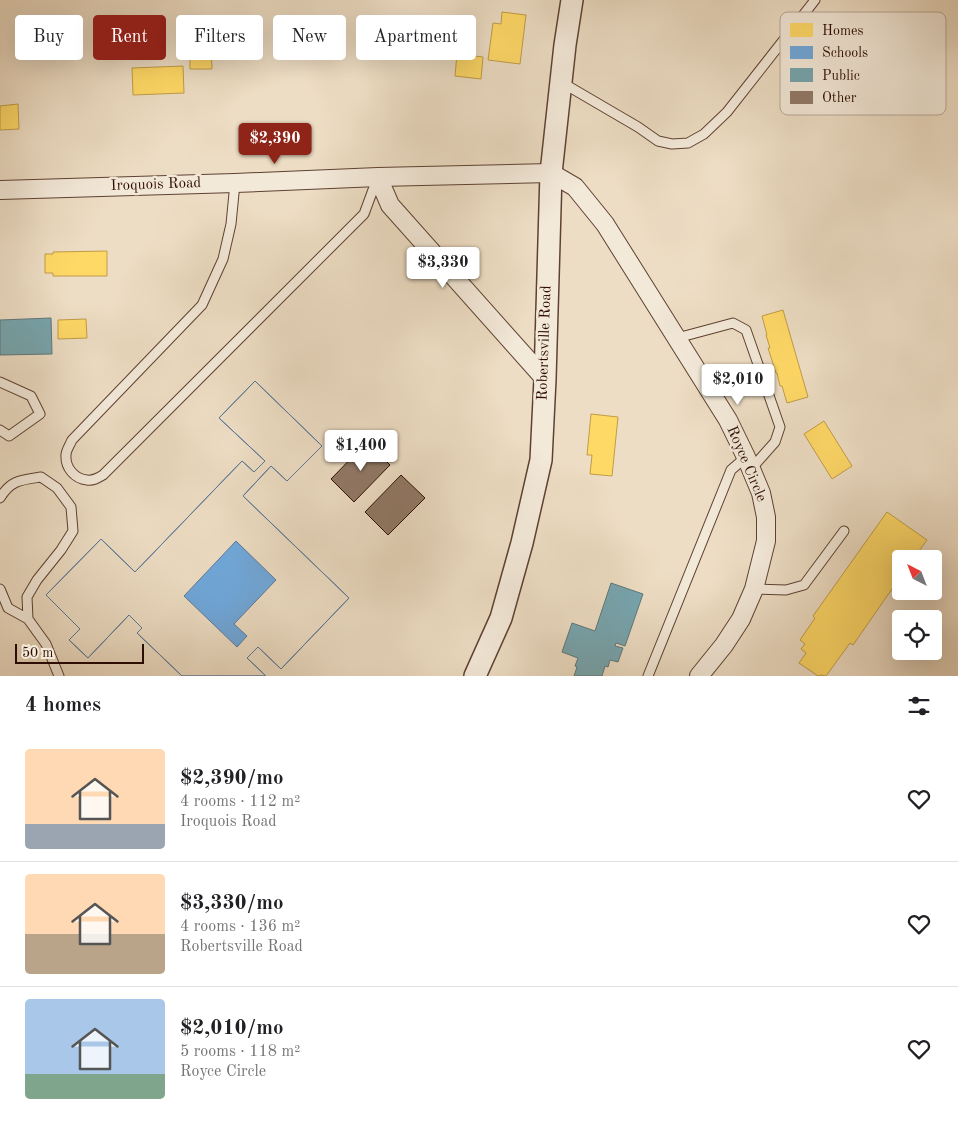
<!DOCTYPE html>
<meta charset="utf-8">
<style>
:root{--surface:#fff;--page:#f2f2f2;--text:#202124;--muted:#757577;--line:#e0e0e0;--accent:#8f2418}
body{margin:0;font-family:"Old Standard TT",serif;background:var(--page);color:var(--text);height:100vh;display:flex;flex-direction:column;font-size:19px;white-space:nowrap}
*{box-sizing:border-box;margin:0}
p{font-size:16px;color:var(--muted)}
.icon{flex:none;width:28px;height:28px;fill:none;stroke:currentColor;stroke-width:2;stroke-linecap:round;stroke-linejoin:round}
.map{position:relative;height:676px;overflow:hidden}
.drawer{display:flex;flex-direction:column;background:var(--surface);flex:1}
.drawer>*{flex:none}
.guide{position:absolute;left:15px;top:15px;width:500px;height:45px;display:flex;gap:10px}
.needle{width:32px;rotate:318deg}
.controls{position:absolute;left:892px;top:550px;display:grid;gap:10px}
.controls a{display:grid;place-items:center;width:50px;height:50px;border-radius:5px;background:var(--surface);box-shadow:0 5px 20px #0002;font-size:25px}
.scale{position:absolute;left:15px;bottom:12px;width:129px;box-sizing:border-box;padding-left:5px;border:2px solid #2e0d02;border-top:0;font-size:14px;line-height:18px;white-space:nowrap;color:#2e0d02;-webkit-text-stroke:4px #f3e9d9;paint-order:stroke}
.price{position:absolute;translate:-50% -42px;padding:0 11px;border-radius:5px;background:#fff;color:#222;font-size:16px;line-height:32px;filter:drop-shadow(0 1px 2px #0008)}
.price::after{content:'';position:absolute;left:50%;top:30px;width:15px;height:11px;margin-left:-8px;background:inherit;clip-path:polygon(0 0,100% 0,50% 100%)}
.price.active{background:var(--accent);color:#fff}
ul{padding:0;list-style:none}
li{display:flex;align-items:center;gap:15px;height:125px;padding:0 25px}
li+li{border-top:1px solid var(--line)}
li span{display:grid;place-items:center;flex:none;width:140px;height:100px;border-radius:5px;color:#555}
li>.icon{margin-inline-start:auto}
span .icon{width:60px;height:60px;fill:#fffc;stroke-width:1}
li b{font-size:21px}
h2{display:flex;justify-content:space-between;align-items:center;height:60px;padding:0 25px;font-size:21px}
.tag{padding:0 18px;border-radius:5px;background:var(--surface);box-shadow:0 5px 20px #0002;font-size:18px;line-height:45px}
.tag.active{background:var(--accent);color:#fff}
.map>svg:first-child{display:block}
</style>
<div class="map">
<svg width="958" height="676" viewBox="0 0 958 676">
<rect width="100%" height="100%" fill="#edddc4"/>
<filter id="stains"><feTurbulence type="fractalNoise" baseFrequency=".004" numOctaves="4"/><feColorMatrix values="0 0 0 0 .2 0 0 0 0 .09 0 0 0 0 .02 0 0 0 .5 -.17"/></filter>
<radialGradient id="worn" r=".72"><stop offset=".6" stop-color="#630" stop-opacity="0"/><stop offset="1" stop-color="#630" stop-opacity=".3"/></radialGradient>
<path fill="#ffd966" stroke="#c09c48" d="M502,12L526,15L520,64L488,60L493,23L501,24Z
M190,49H211L212,69H190Z
M457,54L483,57L481,79L455,76Z
M183,66L184,93L133,95L132,68Z
M18,104L19,129L0,130V106Z
M107,251V276H53V273H45V254H53V252Z
M783,310L808,397L787,403L782,386H780L777,373H776L768,348H770L766,335H767L762,316Z
M86,319L87,338L58,339V320Z
M591,414L618,417L612,476L590,474L592,455H587Z
M824,421L852,466L832,479L804,434Z
M887,512L927,540L913,559H901V576L853,645L850,643L826,676L821,675L818,676L799,663L806,653L801,649L805,644L800,640L815,618L813,616Z"/>
<path fill="#6fa8dc" stroke="#5c7a9b" fill-rule="evenodd" d="M255,381L322,446L287,481L271,466L243,496L349,598L281,669L258,647L247,658L266,676H182L137,633L142,628L129,615L88,658L69,640L80,629L46,595L101,539L135,572L242,461L254,472L265,461L219,418ZM236,541L276,580L234,624L247,636L237,647L184,596Z
M255,381L322,446L287,481L271,466L243,496L349,598L281,669L258,647L247,658L266,676H182L137,633L142,628L129,615L88,658L69,640L80,629L46,595L101,539L135,572L242,461L254,472L265,461L219,418Z"/>
<path fill="#76a5af" stroke="#60777b" d="M51,318L52,354L0,355V320Z
M611,583L643,594L625,646L616,643L615,646L623,648L618,662L610,660L608,667L605,666L602,676H574L577,667L575,666L578,658L562,652L572,623L595,631Z"/>
<path fill="#917967" stroke="#2e0d02" d="M367,442L390,465L354,502L331,479Z
M401,475L425,498L388,535L365,512Z"/>
<g fill="none" stroke-linecap="round" stroke-linejoin="round">
<defs>
<path id="service" d="M561,82L638,127L658,141L672,144L688,143L704,134L727,112L815,0
M235,183L231,224L223,259L202,305L72,440C70,445 66,450 66,455C65,468 75,479 87,480C93,481 98,478 103,475L364,214L377,179
M677,338L733,323L746,330L780,427L775,442L751,469
M0,382L31,396L40,414L9,436L0,430
M0,498C11,480 21,480 41,477L57,488L71,507L73,531L61,550L37,580L27,597L28,619
M0,589L8,608L28,619L46,644L59,676
M754,589L786,590L804,585L844,531
M648,676L731,470L746,457"/>
<path id="minor" d="M378,177L390,205L545,379
M0,190L235,183L378,177L551,173L575,187L605,224L728,420L746,457L761,493L766,517V541L754,589L741,619L724,645L699,676"/>
<path id="tertiary" d="M475,676L501,618L522,543L541,460L545,379L551,173L565,45L572,0"/>
</defs>
<use href="#service" stroke="#5e4132" stroke-width="11"/>
<use href="#minor" stroke="#5e4132" stroke-width="20"/>
<use href="#tertiary" stroke="#5e4132" stroke-width="24"/>
<use href="#service" stroke="#f3e9d9" stroke-width="9"/>
<use href="#minor" stroke="#f3e9d9" stroke-width="18"/>
<use href="#tertiary" stroke="#f3e9d9" stroke-width="21"/>
</g>
<g text-anchor="middle" dominant-baseline="central" stroke-width="5" stroke-linejoin="round" paint-order="stroke">
<g font-size="15" fill="#2e0d02" stroke="#f3e9d9">
<text transform="translate(156 185) rotate(-2)">Iroquois Road</text>
<text transform="translate(545 343) rotate(-88)">Robertsville Road</text>
<text transform="translate(746 464) rotate(67)">Royce Circle</text>
</g>
</g>
<rect x="780" y="12" width="166" height="103" rx="8" fill="#f3e9d9" stroke="#b8a798" stroke-width="1"/>
<rect x="790" y="23" width="23" height="14" fill="#ffd966"/>
<rect x="790" y="46" width="23" height="13" fill="#6fa8dc"/>
<rect x="790" y="68" width="23" height="14" fill="#76a5af"/>
<rect x="790" y="91" width="23" height="13" fill="#917967"/>
<g font-size="14" fill="#2e0d02">
<text x="822" y="35">Homes</text>
<text x="822" y="57">Schools</text>
<text x="822" y="80">Public</text>
<text x="822" y="102">Other</text>
</g>
<rect width="100%" height="100%" filter="url(#stains)"/>
<rect width="100%" height="100%" fill="url(#worn)"/>
</svg>
<div class="controls">
<a><svg class="needle" viewBox="-14 -14 28 28"><path d="M0-13l5 13h-10z" fill="#e53935"/><path d="M0 13l5-13h-10z" fill="#757577"/></svg></a>
<a><svg class="icon" aria-label="locate" viewBox="0 0 24 24"><circle cx="12" cy="12" r="6"/><path d="M12 2v4M12 18v4M2 12h4M18 12h4"/></svg></a>
</div>
<div class="scale">50 m</div>
<b class="price active" style="left:275px;top:165px">$2,390</b>
<b class="price" style="left:443px;top:289px">$3,330</b>
<b class="price" style="left:738px;top:406px">$2,010</b>
<b class="price" style="left:361px;top:472px">$1,400</b>
<div class="guide">
<a class="tag">Buy</a>
<a class="tag active">Rent</a>
<a class="tag">Filters</a>
<a class="tag">New</a>
<a class="tag">Apartment</a>
</div>
</div>
<section class="drawer">
<h2>4 homes<svg class="icon" aria-label="filters" viewBox="0 0 24 24"><path d="M4 7h16M4 17h16"/><circle cx="9" cy="7" r="2"/><circle cx="15" cy="17" r="2"/></svg></h2>
<ul>
<li><span style="background:linear-gradient(#ffd9b3 75%,#9aa5b1 0)"><svg class="icon" aria-label="home" viewBox="0 0 24 24"><path d="M3 11l9-7 9 7M6 9v11h12V9"/></svg></span><div><b>$2,390/mo</b><p>4 rooms · 112 m²</p><p>Iroquois Road</p></div><svg class="icon" aria-label="heart" viewBox="0 0 24 24"><path d="M12 20l-8-8c-3-5 5-10 8-4 3-6 11-1 8 4z"/></svg></li>
<li><span style="background:linear-gradient(#ffd9b3 60%,#b9a48a 0)"><svg class="icon" aria-label="home" viewBox="0 0 24 24"><path d="M3 11l9-7 9 7M6 9v11h12V9"/></svg></span><div><b>$3,330/mo</b><p>4 rooms · 136 m²</p><p>Robertsville Road</p></div><svg class="icon" aria-label="heart" viewBox="0 0 24 24"><path d="M12 20l-8-8c-3-5 5-10 8-4 3-6 11-1 8 4z"/></svg></li>
<li><span style="background:linear-gradient(#a9c7e8 75%,#7fa58c 0)"><svg class="icon" aria-label="home" viewBox="0 0 24 24"><path d="M3 11l9-7 9 7M6 9v11h12V9"/></svg></span><div><b>$2,010/mo</b><p>5 rooms · 118 m²</p><p>Royce Circle</p></div><svg class="icon" aria-label="heart" viewBox="0 0 24 24"><path d="M12 20l-8-8c-3-5 5-10 8-4 3-6 11-1 8 4z"/></svg></li>
</ul>
</section>
